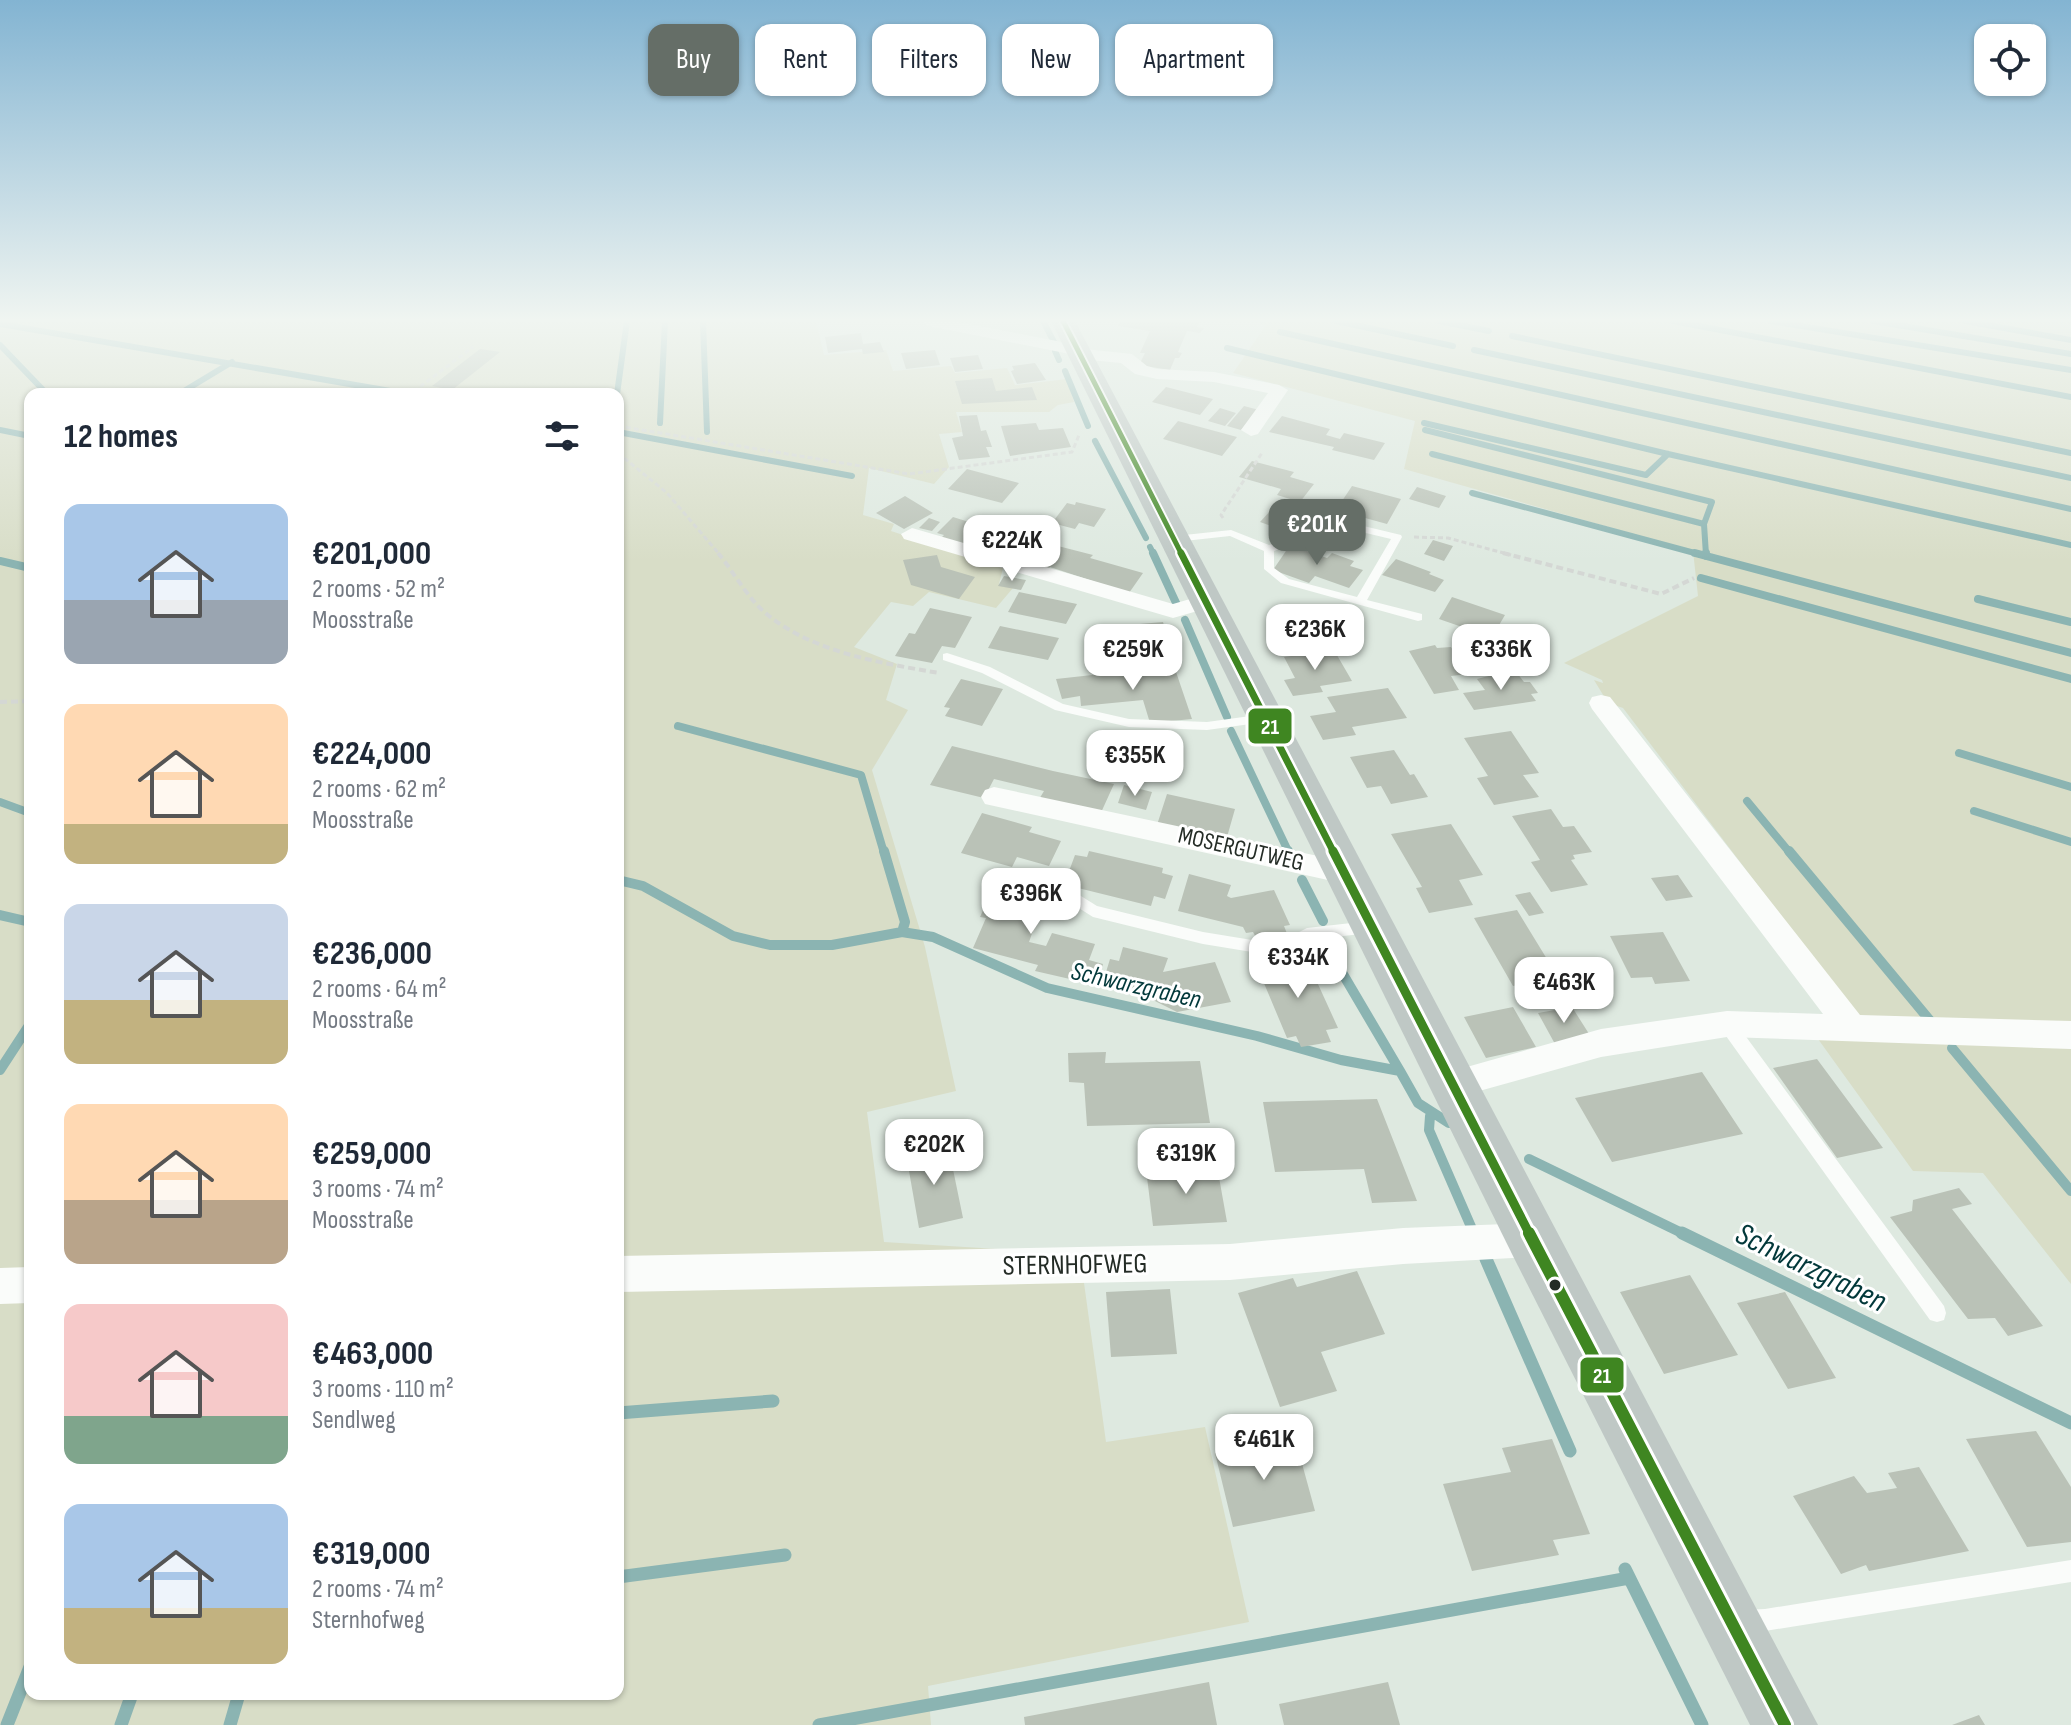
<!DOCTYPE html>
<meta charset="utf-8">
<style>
:root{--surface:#fff;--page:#f6f6f7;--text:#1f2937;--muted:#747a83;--accent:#656e67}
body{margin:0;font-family:"Sofia Sans Condensed",sans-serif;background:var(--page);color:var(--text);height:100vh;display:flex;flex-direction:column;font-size:30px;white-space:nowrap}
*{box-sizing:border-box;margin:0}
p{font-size:26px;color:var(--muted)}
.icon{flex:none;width:44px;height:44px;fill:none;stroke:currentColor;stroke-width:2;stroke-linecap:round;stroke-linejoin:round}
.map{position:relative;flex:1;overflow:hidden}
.details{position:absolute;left:24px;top:388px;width:600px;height:1312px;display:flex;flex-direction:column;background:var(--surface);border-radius:16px;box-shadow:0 2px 6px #0004}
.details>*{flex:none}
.top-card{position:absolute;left:648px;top:24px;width:760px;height:72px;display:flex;gap:16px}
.tools{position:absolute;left:1974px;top:24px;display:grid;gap:16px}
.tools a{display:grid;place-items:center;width:72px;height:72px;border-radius:16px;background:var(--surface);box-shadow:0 2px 6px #0004;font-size:40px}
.price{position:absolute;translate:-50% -68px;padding:0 18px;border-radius:16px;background:#fff;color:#222;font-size:26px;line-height:52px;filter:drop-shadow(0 2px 4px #0008)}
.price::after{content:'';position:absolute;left:50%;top:48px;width:24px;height:18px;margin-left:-12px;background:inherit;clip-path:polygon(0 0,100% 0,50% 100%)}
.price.current{background:var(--accent);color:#fff}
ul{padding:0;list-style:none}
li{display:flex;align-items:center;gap:24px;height:200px;padding:0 40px}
li span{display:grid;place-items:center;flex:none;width:224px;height:160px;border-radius:16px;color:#555}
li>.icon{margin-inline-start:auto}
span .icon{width:96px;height:96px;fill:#fffc;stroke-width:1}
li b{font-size:34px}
h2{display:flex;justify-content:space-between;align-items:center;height:96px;padding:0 40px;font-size:34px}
.chip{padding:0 28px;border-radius:16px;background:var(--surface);box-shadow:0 2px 6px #0004;font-size:28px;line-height:72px}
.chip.current{background:var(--accent);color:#fff}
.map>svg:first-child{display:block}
</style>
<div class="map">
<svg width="2071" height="1725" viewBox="0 0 2071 1725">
<rect width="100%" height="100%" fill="#dee9e0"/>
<path fill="#d8ddc7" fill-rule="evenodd" d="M0,321H816L824,355L886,350L893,371L951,366L955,373L1007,368L1015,385L1067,379L1074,402L1058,405L1049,412H956L962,432L939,434L949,467L934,484L869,468L863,515L894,524L891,531L1003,568L999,584L1013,588L996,608L929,592L913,606L891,602L854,647L897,664L886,700L908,710L872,770L925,947L956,1091L867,1112L884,1242L1080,1254L1106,1442L1205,1427L1249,1622L928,1686L931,1725H0ZM30,394H618V1694H30Z
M1249,321H2071V1284L1983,1173L1913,1171L1813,1032L1855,1013L1623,708L1608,703L1594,680L1603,683L1602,680L1564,663L1698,596L1693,551L1404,469L1415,421L1233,373L1266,325Z"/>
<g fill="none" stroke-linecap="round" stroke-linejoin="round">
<path stroke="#8bb4b2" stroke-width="6" d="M703,321L707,432
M1043,321L1054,342
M1336,321L1453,346
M1439,321L1489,331
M1673,321L2071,397
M1770,321L2071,370
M1873,321L2071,354
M1965,321L2071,340
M0,324L402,393
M1280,332L2071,509
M1512,336L2071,453
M0,345L47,394
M1227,348L1668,454L2071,545
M1474,350L2071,478
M1055,351L1059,360
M1065,371L1088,426
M179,394L232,362
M617,394L627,321
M660,423L665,321
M1424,423L1646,475L1668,454
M0,430L30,436
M1425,430L1712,502L1704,524
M618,432L852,476
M1095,441L1146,538
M1432,454L1704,524L1706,555
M1472,493L1702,555
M1150,547L1154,555"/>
<path stroke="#8bb4b2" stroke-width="8" d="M1153,553L1177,605
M1695,553L2071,653
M1706,553V556
M0,561L30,568
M1701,578L2071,679
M1978,599L2071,622
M1185,620L1227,717
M678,726L861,775L884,853
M1231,731L1289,853
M1959,753L2071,787
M1747,801L1790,853
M0,802L30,813
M1974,811L2071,842"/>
<path stroke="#8bb4b2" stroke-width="10" d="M884,851L905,922L902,932
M1288,851L1291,858
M1789,851L1932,1023
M618,880L643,886L733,936L770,945H832L902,932L933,937L1047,988L1257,1036L1341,1060L1400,1071L1418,1103L1449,1123
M1302,880L1323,921
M0,915L30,922
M1331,941L1337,964L1400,1071
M1952,1048L2071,1191
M0,1070L30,1024
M1430,1116L1429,1130L1472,1229
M1529,1159L1686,1235"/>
<path stroke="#8bb4b2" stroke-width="13" d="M1682,1233L2071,1423
M1486,1259L1570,1451
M618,1413L773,1401
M1625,1569L1702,1725
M618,1577L785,1555
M7,1725L30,1667
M121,1725L132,1694
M230,1725L239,1694
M819,1725L1629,1578"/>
</g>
<path fill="#bac2b7" d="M1121,321H1195L1200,322L1197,327L1204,328L1200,333L1187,331L1178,352L1182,353L1179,358H1175L1170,370L1139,365L1145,353H1140L1150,331L1118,326Z
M861,333L863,344L880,342L884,352L863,354L862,349L828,353L825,337Z
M480,349L500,352L452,390L432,386Z
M935,350L940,365L906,369L901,353Z
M978,355L983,369L955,372L950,358Z
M1035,363L1046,380L1017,384L1011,371L1014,370L1012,366Z
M992,378L996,391L1032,387L1037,400L962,404L955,381Z
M1166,387L1213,399L1200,415L1152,402Z
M1244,406L1259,410L1241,430L1227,426Z
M1220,408L1236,413L1225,426L1208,421Z
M977,415L981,431L986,430L992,447H986L990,457L959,460L952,438L963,436L959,416Z
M1282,416L1330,429L1326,435L1340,439L1344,433L1385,443L1374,460L1332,450L1334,447L1269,432Z
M1178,421L1237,437L1222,456L1163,439Z
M1036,423L1039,430L1063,428L1071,447L1010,456L1001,426Z
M1252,461L1294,472L1290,477L1314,484L1300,502L1277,495L1281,489L1239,477Z
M967,469L1019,483L1002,503L948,489Z
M1352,486L1401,499L1387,524L1336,510Z
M1417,487L1446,496L1439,508L1409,499Z
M905,496L933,513L904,529L876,513Z
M1076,502L1106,509L1094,527L1079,523L1075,529L1052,523L1067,503L1075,505Z
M1273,508L1303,519L1291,533L1260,522Z
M953,517L985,527L989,523L1015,530L1011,534L1093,555L1090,558L1143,573L1129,593L1050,567L1048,569L991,553L996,546L976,540L970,548L940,539L944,535L937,533Z
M929,518L940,522L932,531L919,528Z
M1433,540L1453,546L1444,561L1424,554Z
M1290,545L1327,558L1332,553L1354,561L1350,566L1363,570L1349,588L1315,576L1309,583L1273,570Z
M937,555L941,567L975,577L959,599L911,585L903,560Z
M1396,559L1431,572L1429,574L1444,580L1435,592L1382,575Z
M1004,576L1026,580L1021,590L998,586Z
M1019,592L1077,604L1066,624L1008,612Z
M1452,597L1505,615L1495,632L1501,634L1493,652L1459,641L1465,628L1439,619Z
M930,608L972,617L955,648L942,646L932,663L895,656L909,633L915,634Z
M1284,614L1287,619L1322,614L1336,638L1283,646L1267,616Z
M1163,622L1171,648L1100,655L1093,628Z
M1000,626L1059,638L1048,660L988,648Z
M1435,645L1437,648L1451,647L1468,674L1451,676L1459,690L1434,694L1409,651Z
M1334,650L1352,681L1320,686L1323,692L1293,696L1284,680L1295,678L1284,657Z
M1174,666L1192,719L1150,723L1143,700L1081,706L1080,696L1062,699L1056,679Z
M1504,672L1507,675L1517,673L1524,682H1530L1538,693L1531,694L1536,701L1474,710L1463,693L1485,690L1477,679Z
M961,679L1003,689L982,726L945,716L950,708L944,707Z
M1388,688L1407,718L1352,727L1356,735L1323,740L1310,716L1336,712L1327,697Z
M1511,731L1539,773L1523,775L1539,797L1494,805L1477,778L1488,776L1464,738Z
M952,746L1053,771L1114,784L1099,817L1038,801L1044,791L994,779L984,798L930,785Z
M1394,750L1410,775L1414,774L1428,797L1391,804L1381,786L1367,788L1350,757Z
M1124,785L1152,792L1146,810L1118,803Z
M1167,794L1235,809L1225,844L1156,828Z
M1551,809L1563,827L1574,826L1592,852L1573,855L1575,859L1571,860L1588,885L1551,892L1531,862L1540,860L1512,816Z
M982,813L1032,827L1029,832L1061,841L1049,866L1017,857L1012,867L961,853Z
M1451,824L1483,875L1459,880L1473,905L1429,913L1416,888L1422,887L1391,834Z
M1089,851L1163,868L1162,873L1173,876L1165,899L1154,896L1151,906L1074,887L1078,876L1068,874L1075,855L1087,857Z
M1189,874L1231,885L1227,896L1231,898L1274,890L1290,925L1284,926L1288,936L1258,941L1253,932L1246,933L1243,927L1178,911Z
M1678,875L1693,897L1666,901L1651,878Z
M998,877L1036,886L1031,897L1040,899L1030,927L1034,928L1029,942L1046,946L1052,933L1095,944L1089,960L1103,964L1096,985L1035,971L1038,965L973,948L986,918L980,917Z
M1530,892L1544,913L1529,916L1515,895Z
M1517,910L1558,977L1513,986L1474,918Z
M1663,932L1690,981L1655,984L1652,977L1631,978L1610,936Z
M1123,947L1168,958L1163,972L1215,962L1231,1002L1177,1012L1155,1001L1114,990L1115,986L1103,982L1110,959L1119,961Z
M1291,953L1295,962L1307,960L1338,1028L1326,1030L1331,1042L1301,1047L1296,1036L1287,1038L1258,969L1266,967L1262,958Z
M1513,1007L1536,1047L1486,1058L1464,1017Z
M1572,1007L1591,1037L1555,1044L1538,1013Z
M1106,1052L1105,1063L1200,1061L1210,1123L1087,1126L1084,1083L1069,1082L1068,1053Z
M1817,1059L1883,1148L1837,1158L1773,1068Z
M1702,1072L1743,1134L1612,1162L1575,1098Z
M1377,1099L1417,1201L1372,1203L1364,1169L1275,1172L1263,1102Z
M948,1145L963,1218L919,1228L906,1154Z
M1217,1166L1227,1222L1153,1226L1146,1169Z
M1959,1188L1972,1204L1952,1209L2043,1326L2008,1336L1995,1318L1968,1319L1890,1217L1912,1211L1913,1200Z
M1357,1271L1385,1334L1321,1352L1337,1391L1280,1407L1238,1293L1293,1278L1297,1287Z
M1690,1275L1738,1355L1664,1374L1620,1292Z
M1170,1289L1177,1354L1111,1357L1106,1292Z
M1785,1292L1836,1378L1788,1389L1737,1303Z
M2036,1431L2071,1487V1542L2027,1547L1966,1439Z
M1295,1438L1315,1511L1233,1527L1215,1453Z
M1552,1439L1590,1534L1553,1540L1559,1555L1472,1571L1443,1484L1511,1472L1502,1448Z
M1919,1467L1969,1551L1869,1571L1866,1565L1841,1574L1793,1496L1854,1476L1867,1493L1897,1488L1888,1473Z
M1209,1682L1217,1725H1025L1024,1717Z
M1388,1682L1400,1725H1284L1279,1704Z
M1979,1715L1985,1725H1952Z"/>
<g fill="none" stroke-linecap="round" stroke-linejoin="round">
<path stroke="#d4d7d4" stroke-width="3" stroke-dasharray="5 3" stroke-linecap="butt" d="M428,394L417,389L473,347
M618,426L909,474L1072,452L1079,435
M618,453L667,493L720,555
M1223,518L1221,515L1262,453
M1414,537L1448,538L1511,555"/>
<path stroke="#d4d7d4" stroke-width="4" stroke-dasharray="7 4" stroke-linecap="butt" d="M718,553C734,572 749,601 769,616C816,653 881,663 939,673
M1503,553L1661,594L1694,578
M0,702L30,701"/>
<path fill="#fafcfa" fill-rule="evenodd" d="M1322,516L1401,535L1402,537L1367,600L1422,614V620L1418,621L1281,583L1264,569V551L1230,536L1175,542L1170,539L1175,536L1231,530L1269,545L1295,536ZM1324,523L1391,539L1357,597L1289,579L1274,568V551L1303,540Z
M947,653L990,667L1063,704L1129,719L1207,722L1265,714L1271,718L1265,722L1207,730L1129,727L1055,710L982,673L943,660V654Z
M1052,878L1097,906L1203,932L1276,944L1307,928L1369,921L1374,923L1376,927L1374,931L1369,933L1310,940L1277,956L1203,944L1093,917L1047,888L1045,884L1047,880Z
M1727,1017L1733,1019L1944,1306L1946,1313L1944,1320L1937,1322L1930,1320L1721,1029L1719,1024L1721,1019Z
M2071,1560V1582L1765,1631L1743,1632L1735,1629L1732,1621L1735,1613L1743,1610L1765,1609Z"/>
<path fill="#fafcfa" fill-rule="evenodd" d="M921,321H954L1077,345L1085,349L1132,354L1147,366L1157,369L1214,372L1279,385L1288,390L1258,434L1251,436L1241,430L1268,393L1214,382L1157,379L1135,374L1121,363L1079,359L1070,354L929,326Z
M912,528L1173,604L1207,594L1215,596L1218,601L1215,606L1173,618L904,539L901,534Z
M1601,695L1610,697L1860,1015L2071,1021V1049L1727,1037L1601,1057L1454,1098L1442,1094L1438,1084L1442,1074L1601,1029L1727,1011L1823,1014L1592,709L1589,703L1592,697Z
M994,787L1346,862L1356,865L1360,873L1356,881L1346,884L985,804L981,797L985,790Z
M1532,1223L1545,1228L1550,1240L1545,1252L1532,1257L1403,1264L1230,1280L618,1292V1256L1230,1244L1403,1228Z
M30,1267V1303L0,1304V1268Z"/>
<path fill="#bfc8c5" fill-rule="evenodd" d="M1051,321H1075L1818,1725H1750L1514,1258Z"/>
<defs>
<path id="bus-1-far3" d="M1063,321L1182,555"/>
<path id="bus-1-far2" d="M1181,553L1334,853"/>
<path id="bus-1-far1" d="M1333,851L1530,1235"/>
<path id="bus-1" d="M1529,1233L1785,1725"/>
</defs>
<use href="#bus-1-far3" stroke="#fff" stroke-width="9"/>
<use href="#bus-1-far2" stroke="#fff" stroke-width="12"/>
<use href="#bus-1-far1" stroke="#fff" stroke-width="15"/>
<use href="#bus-1" stroke="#fff" stroke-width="18"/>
<use href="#bus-1-far3" stroke="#3f8621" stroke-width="5"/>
<use href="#bus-1-far2" stroke="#3f8621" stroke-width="7"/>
<use href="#bus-1-far1" stroke="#3f8621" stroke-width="9"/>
<use href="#bus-1" stroke="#3f8621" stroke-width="12"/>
</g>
<linearGradient id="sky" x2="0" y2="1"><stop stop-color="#83b4d2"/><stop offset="0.57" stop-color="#f0f5f1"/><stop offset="1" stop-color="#f0f5f1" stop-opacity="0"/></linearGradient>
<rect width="2071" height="562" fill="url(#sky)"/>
<circle fill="#242c26" stroke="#fff" stroke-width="3" cx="1555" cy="1285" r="7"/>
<g text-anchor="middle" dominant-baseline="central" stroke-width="6" stroke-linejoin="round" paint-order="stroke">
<g font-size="24" fill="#242c26" stroke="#fff">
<text transform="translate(1241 849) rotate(13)">MOSERGUTWEG</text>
</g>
<g font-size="26" font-style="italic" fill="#02383a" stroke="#fff">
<text transform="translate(1136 986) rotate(13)">Schwarzgraben</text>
</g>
<g font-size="28" fill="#242c26" stroke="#fff">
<text transform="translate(1075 1265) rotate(-1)">STERNHOFWEG</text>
</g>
<g font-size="32" font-style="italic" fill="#02383a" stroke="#fff">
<text transform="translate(1811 1268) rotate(26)">Schwarzgraben</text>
</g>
</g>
<g stroke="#fff" stroke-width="3">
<rect x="1247" y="707" width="46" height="38" rx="8" fill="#3f8621"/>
<rect x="1579" y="1356" width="46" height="38" rx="8" fill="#3f8621"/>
</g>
<g font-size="22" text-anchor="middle" font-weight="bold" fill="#fff">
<text x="1270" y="734">21</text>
<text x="1602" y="1383">21</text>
</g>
</svg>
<div class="tools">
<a><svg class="icon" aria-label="locate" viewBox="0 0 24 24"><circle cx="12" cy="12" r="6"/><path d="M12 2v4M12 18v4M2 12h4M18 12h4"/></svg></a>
</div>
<b class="price current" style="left:1317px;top:567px">€201K</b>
<b class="price" style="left:1012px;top:583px">€224K</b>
<b class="price" style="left:1315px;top:672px">€236K</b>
<b class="price" style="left:1133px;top:692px">€259K</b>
<b class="price" style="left:1501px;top:692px">€336K</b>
<b class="price" style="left:1135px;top:798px">€355K</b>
<b class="price" style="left:1031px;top:936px">€396K</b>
<b class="price" style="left:1298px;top:1000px">€334K</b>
<b class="price" style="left:1564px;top:1025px">€463K</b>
<b class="price" style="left:934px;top:1187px">€202K</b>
<b class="price" style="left:1186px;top:1196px">€319K</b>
<b class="price" style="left:1264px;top:1482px">€461K</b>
<div class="top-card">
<a class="chip current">Buy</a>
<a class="chip">Rent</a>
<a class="chip">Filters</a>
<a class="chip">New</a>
<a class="chip">Apartment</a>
</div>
<section class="details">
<h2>12 homes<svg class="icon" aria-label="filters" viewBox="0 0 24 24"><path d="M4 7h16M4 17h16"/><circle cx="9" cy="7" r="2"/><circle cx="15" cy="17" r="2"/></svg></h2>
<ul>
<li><span style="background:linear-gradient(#a9c7e8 60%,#9aa5b1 0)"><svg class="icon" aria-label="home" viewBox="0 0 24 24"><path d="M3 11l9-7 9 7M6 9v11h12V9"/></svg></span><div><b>€201,000</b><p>2 rooms · 52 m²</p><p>Moosstraße</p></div></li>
<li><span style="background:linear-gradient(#ffd9b3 75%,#c2b280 0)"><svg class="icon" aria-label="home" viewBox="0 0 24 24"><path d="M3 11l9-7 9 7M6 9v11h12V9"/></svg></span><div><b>€224,000</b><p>2 rooms · 62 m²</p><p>Moosstraße</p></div></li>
<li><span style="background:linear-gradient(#c9d6e8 60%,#c2b280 0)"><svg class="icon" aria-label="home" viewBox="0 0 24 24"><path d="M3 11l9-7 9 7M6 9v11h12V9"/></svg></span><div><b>€236,000</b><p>2 rooms · 64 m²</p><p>Moosstraße</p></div></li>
<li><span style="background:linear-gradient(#ffd9b3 60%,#b9a48a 0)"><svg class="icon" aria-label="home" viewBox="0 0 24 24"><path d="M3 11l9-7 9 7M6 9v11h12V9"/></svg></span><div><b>€259,000</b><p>3 rooms · 74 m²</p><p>Moosstraße</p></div></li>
<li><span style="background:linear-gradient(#f6c9c9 70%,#7fa58c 0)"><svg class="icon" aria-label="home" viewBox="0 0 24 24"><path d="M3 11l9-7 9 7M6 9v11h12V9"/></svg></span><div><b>€463,000</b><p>3 rooms · 110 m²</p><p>Sendlweg</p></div></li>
<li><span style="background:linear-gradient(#a9c7e8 65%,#c2b280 0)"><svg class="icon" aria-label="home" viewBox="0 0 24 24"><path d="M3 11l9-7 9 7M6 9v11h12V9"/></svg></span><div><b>€319,000</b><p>2 rooms · 74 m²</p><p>Sternhofweg</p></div></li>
</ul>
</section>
</div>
